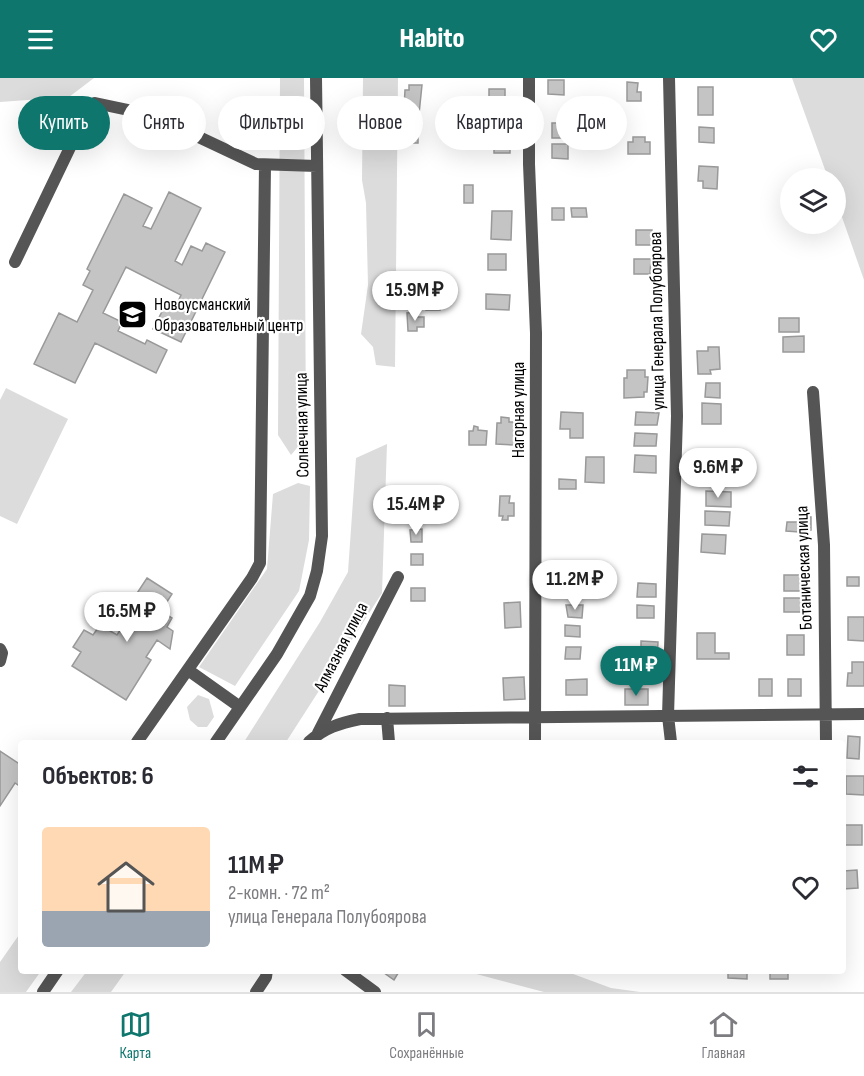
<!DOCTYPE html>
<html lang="ru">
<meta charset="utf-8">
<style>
:root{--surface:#fff;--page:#f7f7f7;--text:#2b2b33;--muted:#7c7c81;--line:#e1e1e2;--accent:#0f766e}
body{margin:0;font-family:"Sofia Sans Condensed",sans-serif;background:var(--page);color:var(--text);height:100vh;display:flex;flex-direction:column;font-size:22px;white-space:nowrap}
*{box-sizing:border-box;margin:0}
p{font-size:20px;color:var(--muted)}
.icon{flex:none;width:33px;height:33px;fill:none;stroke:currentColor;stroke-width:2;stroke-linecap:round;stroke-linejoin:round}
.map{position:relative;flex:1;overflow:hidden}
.drawer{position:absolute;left:18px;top:662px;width:828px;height:234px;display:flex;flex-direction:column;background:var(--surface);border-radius:6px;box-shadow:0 6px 24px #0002}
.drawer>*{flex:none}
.banner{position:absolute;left:18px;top:18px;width:828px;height:54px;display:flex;gap:12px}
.controls{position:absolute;left:780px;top:90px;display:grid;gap:12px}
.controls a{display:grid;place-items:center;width:66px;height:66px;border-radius:50%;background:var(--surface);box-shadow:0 6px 24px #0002;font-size:30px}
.price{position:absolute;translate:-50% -51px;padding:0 14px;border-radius:21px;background:#fff;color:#222;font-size:20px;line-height:39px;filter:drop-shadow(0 2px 3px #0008)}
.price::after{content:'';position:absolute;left:50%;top:36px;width:18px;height:14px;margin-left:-9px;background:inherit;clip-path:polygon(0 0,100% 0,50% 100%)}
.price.selected{background:var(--accent);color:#fff}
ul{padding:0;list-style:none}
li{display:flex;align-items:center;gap:18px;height:150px;padding:0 24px}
li span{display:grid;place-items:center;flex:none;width:168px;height:120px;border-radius:6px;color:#555}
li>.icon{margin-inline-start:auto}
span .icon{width:72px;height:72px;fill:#fffc;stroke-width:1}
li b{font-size:26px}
h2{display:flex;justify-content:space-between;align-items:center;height:72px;padding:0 24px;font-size:26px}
.pill{padding:0 21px;border-radius:27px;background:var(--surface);box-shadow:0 6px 24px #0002;font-size:21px;line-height:54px}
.pill.selected{background:var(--accent);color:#fff}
header{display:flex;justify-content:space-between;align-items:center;height:78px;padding:0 24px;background:var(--accent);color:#fff;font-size:27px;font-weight:800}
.dock{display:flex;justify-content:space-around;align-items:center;height:84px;border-top:2px solid var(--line);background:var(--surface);font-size:16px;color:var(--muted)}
.dock a{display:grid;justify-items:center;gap:3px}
.dock .selected{color:var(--accent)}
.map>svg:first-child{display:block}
</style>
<header><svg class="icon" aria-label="menu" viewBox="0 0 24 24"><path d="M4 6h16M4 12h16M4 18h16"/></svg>Habito<svg class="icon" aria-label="heart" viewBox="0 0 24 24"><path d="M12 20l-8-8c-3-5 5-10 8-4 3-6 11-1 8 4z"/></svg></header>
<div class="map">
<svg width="864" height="914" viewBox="0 0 864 914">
<rect width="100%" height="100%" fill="#fff"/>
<path fill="#dcdcdc" d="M0,0H94L69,19L0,24Z
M280,0H304L306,359L291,377L278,357Z
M363,0H398L395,289L376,287L373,269L361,256L368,207L366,125L362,102Z
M792,0H864V202L836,122V100H828Z
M6,310L68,341L17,446L0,438V322Z
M387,366L382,515L286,664H244L320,544L348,494L356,380Z
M298,405L310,408L309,462L299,513L235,608L199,589L267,491L273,416Z
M198,617L209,621L214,639L207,649H198L190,642L187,629Z
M21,854V892L41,893L26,914H0V884Z
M87,893V892L126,893L111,914H71Z
M465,893H565L611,910L640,914H544Z"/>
<path fill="#c4c4c4" stroke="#999" stroke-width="1.5" d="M548,2H564V17L548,16Z
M627,4L638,5L637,14H641V23H627Z
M409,7H422L419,36L408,35V30H404L405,12H409Z
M698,9H713V37H698Z
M489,11H505V26H489Z
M494,45H510V60H494Z
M552,45H569L568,60H552Z
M699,49L714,50V65L699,64Z
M405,50H418V65H405Z
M633,59H645V64H650V76H628V64H633Z
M494,61H510V75H494Z
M552,66H568V81L552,80Z
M699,88L718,89L717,111L703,110V103H698Z
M464,107H473V125H464Z
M169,114L201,130L175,183L182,187L191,168L202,173L206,165L225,174L181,264L153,251L166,226L175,230L181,217L126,189L103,235L122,244L118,253L145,266L147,262L167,272L156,295L95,265L75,305L34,286L59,235L77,244L93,212L83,207L90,193L87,191L124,116L152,130L143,148L151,151Z
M552,130H564V142H552Z
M571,130H586L587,139H572Z
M492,133H512L511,162L491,161Z
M636,152H652V167H636Z
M488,176H506V192H488Z
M634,181H651L650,196H634Z
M427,216H441L440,232H426Z
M486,216L510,217L509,232L486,231Z
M417,234V239H424V249H417V253H408L407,235Z
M779,240H799V254H779Z
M804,258V274H783V259Z
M708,269H719L720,291L710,292L711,296H698L697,273H708Z
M627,292H645V299H648L647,314H644V319L624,320V300H627Z
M706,305H720V320L705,319Z
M702,325L721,326V346H702Z
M561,334L583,335V360H570V351H560Z
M636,334L659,335L657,347H635Z
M501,339L509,340V344H515L514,367L496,366L497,345H501Z
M474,348L478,349V352L487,353L486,367H469V353H473Z
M635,355L657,356L656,368H634Z
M635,377L656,378V395L634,394Z
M586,379H604V405L585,404Z
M559,401L576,402V411H559Z
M706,413L731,414V429L706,428Z
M500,418H510L509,425H514V438H508V442H502L503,438H499Z
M705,433L730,434L729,448L705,447Z
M801,439H811V452H801Z
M787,444H799V454L786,453Z
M422,451V464H411L410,452Z
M702,456L726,457L725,476L701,474Z
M411,476H423V487H411Z
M784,497H803V513H784Z
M847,499H859V508H847Z
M147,500L172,516L161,533L172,540L167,549L173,553L170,571L157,562L146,579L151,582L126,622L72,588L81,574L73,569L84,552L93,557L100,547L117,557L129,538L124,535Z
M638,505L656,506V519H637Z
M566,506H583V517H568Z
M411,510H425V523H411Z
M784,520H803V534H784Z
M520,524L521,549L505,550L504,525Z
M566,527H583L582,540L568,539Z
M637,527L654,528V540H637Z
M848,539H864V563L848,562Z
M565,547L580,548V559L565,558Z
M697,555H715V575H729V581H697Z
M787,557H804V577H787Z
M641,563L658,564L657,582H641Z
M566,569H581L580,581H565Z
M852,584H864V608H847L848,595H852Z
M524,599L525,621L504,622L503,600Z
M587,601V617H566V602Z
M759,601H772V618H759Z
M788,601H801V618H788Z
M389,607L405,608V628H389Z
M625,611H648V627H625Z
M848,658L860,659L859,681L847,680Z
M0,673L21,687V709L15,705L0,728Z
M846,698H864V717L846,716Z
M844,747H862V767H844Z
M857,792L858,810L843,811V793Z
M380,892H400L394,902Z
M728,892H747V901L728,900Z
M770,892H788V901H770Z"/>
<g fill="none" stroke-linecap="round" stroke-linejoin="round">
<path stroke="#555" stroke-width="12" d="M529,0V86L536,255L535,664
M669,0L677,338L668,638L671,664
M15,184L89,30L95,25L152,37L256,86L317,88
M813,314L824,467L826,664
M0,571L2,575L0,583
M188,592L240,629
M387,640L389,664
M318,655L398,499
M137,664L252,500L260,485L265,87
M216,664L277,576L310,518L317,493L322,458L316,0
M309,664C324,650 340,645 360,641L864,636
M345,892L375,914
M43,914L58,892
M256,914L266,899L267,892"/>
</g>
<defs>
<symbol id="school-square" viewBox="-11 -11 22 22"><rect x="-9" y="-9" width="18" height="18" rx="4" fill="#000" stroke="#fff"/><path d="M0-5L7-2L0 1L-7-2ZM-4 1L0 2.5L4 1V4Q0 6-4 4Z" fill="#fff"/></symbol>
</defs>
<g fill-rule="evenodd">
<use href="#school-square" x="116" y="220" width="33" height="33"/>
</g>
<g text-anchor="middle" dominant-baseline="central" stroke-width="4.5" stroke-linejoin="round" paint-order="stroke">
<g font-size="18" fill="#000" stroke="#fff" text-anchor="start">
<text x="154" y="226">Новоусманский<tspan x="154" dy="21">Образовательный центр</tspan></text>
</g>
<g font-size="18" fill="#000" stroke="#fff">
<text transform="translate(657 243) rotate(-91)">улица Генерала Полубоярова</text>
<text transform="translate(518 332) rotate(-90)">Нагорная улица</text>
<text transform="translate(302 347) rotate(-91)">Солнечная улица</text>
<text transform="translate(804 490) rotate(-92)">Ботаническая улица</text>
<text transform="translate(341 569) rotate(-63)">Алмазная улица</text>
</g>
</g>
</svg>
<div class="controls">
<a><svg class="icon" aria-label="layers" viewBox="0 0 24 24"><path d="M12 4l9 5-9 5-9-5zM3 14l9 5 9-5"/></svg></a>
</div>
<b class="price" style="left:415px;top:244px">15.9M ₽</b>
<b class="price" style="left:718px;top:421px">9.6M ₽</b>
<b class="price" style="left:416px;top:458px">15.4M ₽</b>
<b class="price" style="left:575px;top:533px">11.2M ₽</b>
<b class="price" style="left:127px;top:565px">16.5M ₽</b>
<b class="price selected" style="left:636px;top:619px">11M ₽</b>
<div class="banner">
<a class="pill selected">Купить</a>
<a class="pill">Снять</a>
<a class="pill">Фильтры</a>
<a class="pill">Новое</a>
<a class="pill">Квартира</a>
<a class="pill">Дом</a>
</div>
<section class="drawer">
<h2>Объектов: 6<svg class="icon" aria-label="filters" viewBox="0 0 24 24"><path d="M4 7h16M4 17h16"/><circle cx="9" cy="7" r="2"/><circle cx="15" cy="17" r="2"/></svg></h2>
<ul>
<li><span style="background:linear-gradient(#ffd9b3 70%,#9aa5b1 0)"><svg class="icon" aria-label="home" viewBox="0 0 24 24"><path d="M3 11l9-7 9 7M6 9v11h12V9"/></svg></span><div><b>11M ₽</b><p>2-комн. · 72 m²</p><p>улица Генерала Полубоярова</p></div><svg class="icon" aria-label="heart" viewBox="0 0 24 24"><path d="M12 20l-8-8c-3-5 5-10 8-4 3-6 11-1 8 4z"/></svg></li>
</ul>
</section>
</div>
<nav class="dock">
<a class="selected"><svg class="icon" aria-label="map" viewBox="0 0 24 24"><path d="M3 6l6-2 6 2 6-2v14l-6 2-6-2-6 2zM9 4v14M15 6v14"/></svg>Карта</a>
<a><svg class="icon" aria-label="saved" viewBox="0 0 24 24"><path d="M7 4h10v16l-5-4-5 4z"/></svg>Сохранённые</a>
<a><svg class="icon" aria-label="home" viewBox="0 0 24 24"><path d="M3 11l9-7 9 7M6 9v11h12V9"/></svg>Главная</a>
</nav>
